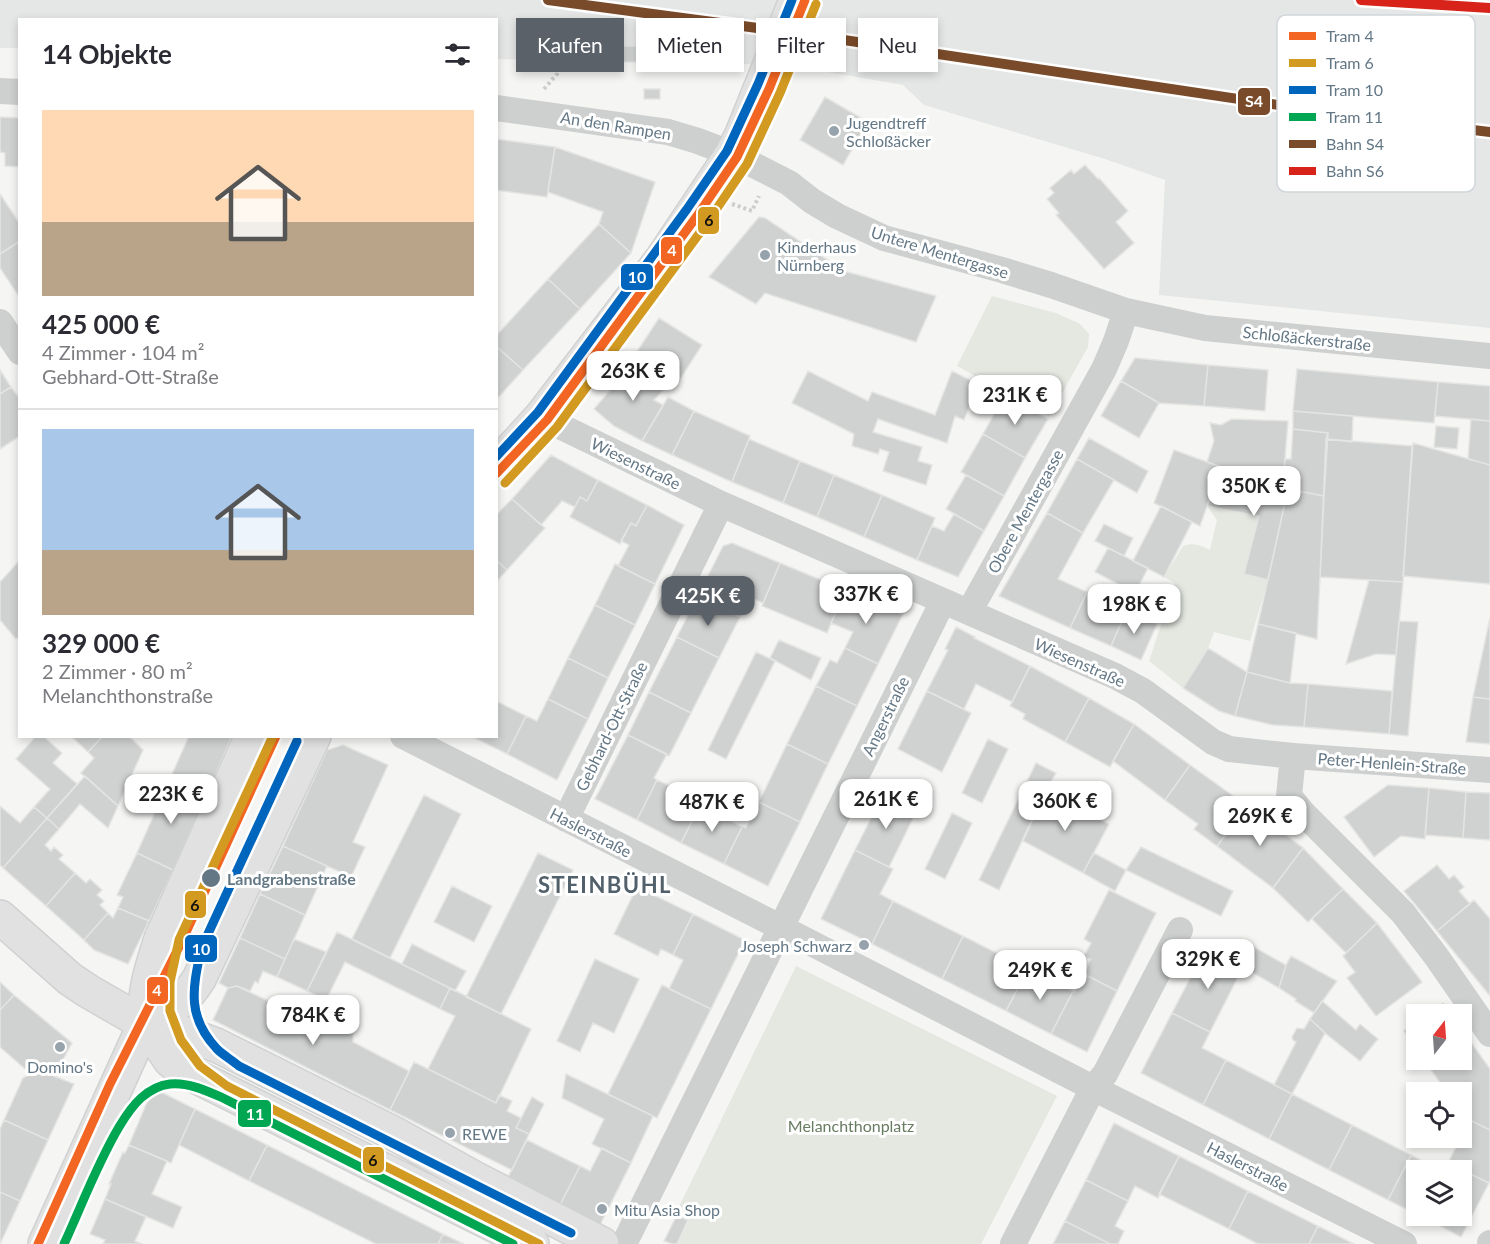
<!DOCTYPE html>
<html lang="de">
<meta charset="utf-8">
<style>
:root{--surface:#fff;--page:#f2f2f3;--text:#2b2b33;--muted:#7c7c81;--line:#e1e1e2;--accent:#5b6169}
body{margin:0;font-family:Lato,sans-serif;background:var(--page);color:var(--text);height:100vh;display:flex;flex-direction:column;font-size:22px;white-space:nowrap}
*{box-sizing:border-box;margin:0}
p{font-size:20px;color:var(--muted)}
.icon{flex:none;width:33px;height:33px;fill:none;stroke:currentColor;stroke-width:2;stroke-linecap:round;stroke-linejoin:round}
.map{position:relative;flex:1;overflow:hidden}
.panel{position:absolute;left:18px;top:18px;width:480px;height:720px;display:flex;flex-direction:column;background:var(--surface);border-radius:0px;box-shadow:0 3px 9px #0003}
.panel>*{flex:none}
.hud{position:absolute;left:516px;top:18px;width:570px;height:54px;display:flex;gap:12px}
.needle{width:39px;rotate:17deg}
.tools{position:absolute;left:1406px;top:1004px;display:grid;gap:12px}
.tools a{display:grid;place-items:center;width:66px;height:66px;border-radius:0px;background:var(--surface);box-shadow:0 3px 9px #0003;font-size:30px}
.price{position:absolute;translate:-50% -51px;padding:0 14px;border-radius:12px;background:#fff;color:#222;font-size:20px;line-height:39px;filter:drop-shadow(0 2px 3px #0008)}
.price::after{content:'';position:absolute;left:50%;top:36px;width:18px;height:14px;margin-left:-9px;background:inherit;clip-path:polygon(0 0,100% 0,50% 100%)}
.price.selected{background:var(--accent);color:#fff}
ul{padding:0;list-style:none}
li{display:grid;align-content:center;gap:12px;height:318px;padding:0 24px}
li+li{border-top:2px solid var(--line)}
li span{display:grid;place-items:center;height:186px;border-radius:0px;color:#555}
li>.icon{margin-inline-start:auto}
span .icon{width:108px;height:108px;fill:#fffc;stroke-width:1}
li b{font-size:26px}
h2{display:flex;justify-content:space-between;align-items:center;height:72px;padding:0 24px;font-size:26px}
.pill{padding:0 21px;border-radius:0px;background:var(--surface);box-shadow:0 3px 9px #0003;font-size:21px;line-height:54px}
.pill.selected{background:var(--accent);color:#fff}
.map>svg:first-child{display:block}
</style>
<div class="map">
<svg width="1490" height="1244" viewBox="0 0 1490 1244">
<rect width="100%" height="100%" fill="#f5f5f3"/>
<path fill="#e5e7e6" d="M0,0H1490V328L1159,295L1165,180L1105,159L924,105L903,85L788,65L497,59L496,20H20L19,48H0Z"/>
<path fill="#e4e8e1" d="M992,296L1056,313L1080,324L1089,334L1088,347L1049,416L957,366Z
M1207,506L1259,516L1244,574L1268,580L1250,641L1214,632L1208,648L1183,688L1149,661L1175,583L1164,577L1183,546C1194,542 1201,546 1210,550L1217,520Z
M796,966L1057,1096L981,1244H678L689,1220L676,1213Z"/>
<path fill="#d0d1d1" stroke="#e4e4e3" stroke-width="1.5" d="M611,46H638V62H611Z
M644,89H660V99H644Z
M825,97L868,122L843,165L800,140Z
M0,117L20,118V167L5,166V153L0,152Z
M496,139L555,147L547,197L496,190Z
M555,147L655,182L631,253L599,224L603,212L548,192Z
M1085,165L1098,179L1099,178L1128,211L1116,222L1134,243L1104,269L1056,215L1059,213L1047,199L1054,193L1050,188L1071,170L1074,174Z
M0,194L20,224V241L0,254Z
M759,217L765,218L844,271L936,296L916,342L765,293L756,304L709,277Z
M599,224L631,253L580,309L548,279Z
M20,241V298L0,268V254Z
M548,279L580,309L523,370L496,346V336Z
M659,318L702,345L679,381L636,353Z
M496,346L523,370L496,400Z
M1135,358L1208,365L1204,406L1159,403L1121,381Z
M636,360L666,387L654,400L663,405L642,441L614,426L594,409Z
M1208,365L1268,370L1265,411L1204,406Z
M1297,369L1438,382L1434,423L1293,411Z
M0,370L11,387L0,394Z
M808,371L868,401L872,392L935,415L952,371L978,384L964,420L955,416L947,443L878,419L873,432L922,447L918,461L932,465L926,485L883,471L889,452L880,449L878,454L852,446L854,434L792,403Z
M1121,381L1159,403L1139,438L1101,416Z
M1438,382L1490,386V421L1435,416Z
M11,387L20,399V436L0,449V394Z
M1005,395L1048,419L1025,458L983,434Z
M668,397L694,411L672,455L642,441Z
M694,411L750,436L732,482L672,455Z
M1293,411L1353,416L1352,442L1326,439L1328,433L1293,429Z
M1232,419L1288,421L1284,471H1290L1288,489L1218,476L1221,467L1207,462L1214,441L1210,423L1221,425Z
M1471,419L1490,421V465L1468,459Z
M1436,426L1459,428L1457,449L1434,447Z
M1293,429L1328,433L1324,496L1288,489L1290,471H1284L1285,459H1291Z
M983,434L1025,458L1004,496L961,472Z
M1089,438L1148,471L1137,493L1077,459Z
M749,439L800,461L783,503L732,482Z
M1326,439L1412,446L1403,582L1320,577Z
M1413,443L1490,465V584L1403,576Z
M1174,450L1221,467L1200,526L1154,503Z
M551,455L598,480L587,501L580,497L575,507L562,501L541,525L512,499Z
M1077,459L1114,480L1083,533L1047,513Z
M800,461L834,475L817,517L783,503Z
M834,475L882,495L864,537L817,517Z
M966,475L1004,496L984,531L946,509Z
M1218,476L1288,489L1268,580L1244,574L1259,516L1207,506Z
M598,480L647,505L636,526L631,523L620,544L570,517L580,497L587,501Z
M1288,489L1324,496L1317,639L1258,624Z
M882,495L935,518L917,560L864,537Z
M512,499L545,528L507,570L496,560V515Z
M647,505L684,525L655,584L618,566L629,545L621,541L631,523L636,526Z
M1161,506L1192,522L1164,577L1133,561Z
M1047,513L1083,533L1058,579L1087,592L1070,628L999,596Z
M954,514L984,531L958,577L917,560L932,526L944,531Z
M1104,524L1133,538L1124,556L1095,541Z
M732,543L780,563L763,603L752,598L748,600L740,617L698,596L723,546Z
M1108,548L1148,568L1135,593L1095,572Z
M20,560V636L16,639L0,620V582Z
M496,560L507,570L496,582Z
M780,563L845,590L827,633L762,606Z
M615,564L655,584L635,625L595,605Z
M1369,580L1403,582L1396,655L1376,654L1346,664Z
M845,590L903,614L878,664L845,648L853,632L831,623Z
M1087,592L1127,610L1111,646L1070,628Z
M698,596L740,617L719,658L677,637Z
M595,605L635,625L608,678L568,658Z
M1127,610L1157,624L1141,660L1111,646Z
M1490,618V699L1473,697Z
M1399,621L1418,622L1408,736L1389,734Z
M1258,624L1296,633L1290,683L1247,672Z
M956,627L975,637L974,638L1030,666L1012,702L976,684L964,709L927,691L948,650L945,649Z
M677,637L719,658L691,713L649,692Z
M779,640L821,658L811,680L770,658Z
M845,648L878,664L857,706L816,686L830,660L837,663Z
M1208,648L1247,672L1235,716L1219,711L1183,688Z
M756,652L775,661L726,759L708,750Z
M568,658L608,678L588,719L548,699Z
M1030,666L1089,698L1065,742L1023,719L1025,714L1010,706Z
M1247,672L1290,683L1308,684L1304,727L1273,725L1235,716Z
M1308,684L1392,691L1389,734L1304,727Z
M816,686L857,706L828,764L787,744Z
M927,691L971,713L942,772L898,749Z
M649,692L691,713L669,756L628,735Z
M1473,697L1490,699V744L1466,742Z
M1089,698L1134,724L1110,767L1065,742Z
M548,699L588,719L557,780L507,754L526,716L537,721Z
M496,701L526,716L507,754L471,736H496Z
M1134,724L1190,765L1165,800L1113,761Z
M628,735L667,754L654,778L657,780L637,820L595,799Z
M36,736H43L62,753L53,763L77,784L47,818L34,807L50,789L16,759Z
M71,736H103L88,752Z
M103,736H129L143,750L118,806L81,773L94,758L88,752Z
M189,736H232L206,797L169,781Z
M988,739L1008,749L982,803L962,793Z
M787,744L828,764L800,822L759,802Z
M343,745L388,765L353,842L365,847L351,877L283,846L327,750Z
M1036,763L1056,773L1046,790L999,890L979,880Z
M1190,765L1247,806L1217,846L1194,829L1198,824L1165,800Z
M85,776L118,806L108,828L80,804L59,829L47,818Z
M657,780L702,801L681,843L637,820Z
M169,781L206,797L173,870L137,853Z
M1388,785L1429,788L1425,839L1401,836L1374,857L1344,817Z
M1429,788L1466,792L1463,838L1425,835Z
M1046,790L1109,824L1083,873L1023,841Z
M1466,792L1490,793V840L1463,838Z
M884,793L917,810L889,867L855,850Z
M424,795L461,814L390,958L352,939Z
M702,801L729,815L727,819L742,827L724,864L681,843Z
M759,802L800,822L768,886L724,864L742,827L746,828Z
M0,806L20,823L34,807L47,818L3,868L0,865Z
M1247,806L1303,848L1273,888L1217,846Z
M952,813L972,823L945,879L925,869Z
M47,818L59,829L45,845L51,851L54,847L63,855L59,859L75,873L46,906L3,868Z
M283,846L327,866L305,915L260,894Z
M1141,847L1233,891L1221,916L1126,870Z
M1303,848L1343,889L1308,922L1273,888Z
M855,850L893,869L880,894L893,901L872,944L821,919Z
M137,853L173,870L149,921L118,908L123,897L117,895Z
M538,853L573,870L501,1014L466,997Z
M1094,853L1126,870L1115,891L1083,873Z
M1437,865L1449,879L1454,875L1464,887L1459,891L1470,904L1437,931L1404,891Z
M75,873L86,883L90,879L102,890L97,895L104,901L100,905L108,913L84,940L46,906Z
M452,886L492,906L474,942L434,922Z
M637,887L693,914L673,955L661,949L658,956L614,934Z
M1343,889L1377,923L1346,953L1312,919Z
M1109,890L1156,913L1117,991L1084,974L1091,959L1084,956L1091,943L1084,939Z
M260,894L305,915L285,959L240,938Z
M1474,900L1490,919V996L1437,931Z
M893,901L963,936L942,979L872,944Z
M118,908L149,921L128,964L94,950L84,940L108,913L113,918Z
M693,914L745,940L711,1009L669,989L683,960L673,955Z
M1377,923L1422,982L1376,1016L1347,978L1355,972L1343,956Z
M337,932L450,988L440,1009L345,962L326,1000L307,991Z
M963,936L1028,969L1006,1011L942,979Z
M240,938L285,959L277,977L263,971L258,983L255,981L250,991L237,986L228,988L219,983Z
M294,939L326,952L307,991L277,977Z
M412,944L466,971L455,991L402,964Z
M1252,946L1286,965L1279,988L1243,967Z
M1206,948L1243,967L1210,1032L1172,1013Z
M1291,956L1337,981L1314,1013L1295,1001L1296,999L1279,988L1286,965Z
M595,959L639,979L614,1033L593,1023L580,1052L557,1041Z
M1028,969L1073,991L1051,1034L1006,1011Z
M1084,974L1117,991L1087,1052L1051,1034L1073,991L1075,992Z
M0,982L14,995L0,1010Z
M662,985L711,1009L657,1118L608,1094Z
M237,986L329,1030L338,1024L347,1026L353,1033V1042L409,1071L390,1110L213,1020L228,988Z
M450,988L531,1029L496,1103L428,1069L455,1016L440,1009Z
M14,995L72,1043L54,1076L74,1084L48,1140L4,1120L23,1078L39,1070L36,1065L25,1069L0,1047V1010Z
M1322,1001L1356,1030L1360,1024L1378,1039L1360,1061L1325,1033L1310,1019Z
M1443,1003L1451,1014H1428Z
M1172,1013L1210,1032L1202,1048L1226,1060L1203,1105L1141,1073Z
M1310,1019L1325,1033L1292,1094L1274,1085L1296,1042L1293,1040L1292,1037L1297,1028L1304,1029Z
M1416,1022V1049L1404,1031Z
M1461,1028L1490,1069V1130L1470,1120L1461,1108V1092H1447L1423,1059H1461Z
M1226,1060L1292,1094L1269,1139L1203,1105Z
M414,1062L496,1103L499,1095L512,1101L507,1111L521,1118L516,1128L529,1134L512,1170L390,1110Z
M566,1074L653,1116L631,1163L592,1144L604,1119L562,1098Z
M153,1088L195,1109L171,1163L129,1145Z
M1292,1094L1352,1125L1329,1170L1269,1139Z
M532,1097L544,1104L529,1134L516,1128Z
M195,1109L267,1145L249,1181L179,1145Z
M4,1120L48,1140L20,1201L0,1192V1129Z
M1470,1120L1490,1130V1181L1489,1183L1448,1163Z
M1114,1123L1179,1156L1158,1198L1135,1186L1128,1201L1086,1180Z
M1352,1125L1411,1155L1388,1200L1329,1170Z
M527,1140L580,1166L560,1205L507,1179Z
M129,1145L167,1161L152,1194L182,1207L173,1228L105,1199L111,1184H109L123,1152L125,1153Z
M267,1145L443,1234L438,1244H376L249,1181Z
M602,1148L631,1163L600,1225L560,1205L580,1166L590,1171Z
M1411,1155L1432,1166L1430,1170H1416V1214L1388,1200Z
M1179,1156L1248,1191L1229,1229L1159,1194Z
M1448,1163L1489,1183L1461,1237L1421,1216V1215H1461V1170H1444Z
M1086,1180L1128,1201L1115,1226L1124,1231L1118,1244H1110L1065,1221Z
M1248,1191L1318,1226L1309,1244H1258L1229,1229Z
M0,1192L20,1201L0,1244Z
M105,1199L146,1217L135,1241L142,1244H103L105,1240L90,1234Z
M677,1215L688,1220L677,1244H672L664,1241Z
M1065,1221L1110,1244H1053Z
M1318,1226L1354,1244H1309Z
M443,1234L464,1244H438Z"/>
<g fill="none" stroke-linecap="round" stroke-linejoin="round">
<defs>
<path id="major" d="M496,466L541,417L662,259L732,154L742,134L796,0
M0,917L70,979L88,991L140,1021L175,1030L216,1045L393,1133L474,1178L602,1244
M145,1023L170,1060L181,1069L532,1244
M145,1023C169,1010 184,1003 199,979L314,736
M45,1244L145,1023C143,995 152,966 161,939L252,736"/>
</defs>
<use href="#major" stroke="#d0d2d2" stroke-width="36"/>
<path stroke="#cccdcd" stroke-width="4" stroke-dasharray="3 3" stroke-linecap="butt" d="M544,89L557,74L558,53
M732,204L752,211L759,196"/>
<path stroke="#ced0d0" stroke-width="26" d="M0,91L20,92
M496,108L668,132L698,141L732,154L789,183L812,201L837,216L884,238L1002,270L1051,285L1126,311L1205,328L1490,356
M0,322L20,352
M541,417L721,504L1115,676L1143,691L1213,742L1229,749L1293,756L1289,796L1302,812L1403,913L1436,956L1490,1034
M969,612L1104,369L1116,341L1126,311
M403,736L780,927L1093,1088L1404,1244
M1293,756L1490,770
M566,819L721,504
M624,1244L943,601
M1013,1244L1093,1088L1105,1074L1180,930
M1490,1244V1243"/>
<use href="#major" stroke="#e1e1e2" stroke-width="33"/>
<defs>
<path id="rail-1" d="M548,0L817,36L1332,113L1490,132"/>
<path id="rail-2" d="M1361,0L1490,8"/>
</defs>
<use href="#rail-1" stroke="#fff" stroke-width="15"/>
<use href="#rail-2" stroke="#fff" stroke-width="15"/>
<use href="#rail-1" stroke="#7a4b2a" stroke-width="10"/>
<use href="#rail-2" stroke="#d72319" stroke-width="10"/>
<defs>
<path id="tram-1" d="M496,474L547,420L697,216L737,157L769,89L805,0
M38,1244L110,1084L182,941L276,736"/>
<path id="tram-2" d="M505,483L557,427L707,223L747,164L780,93L816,4
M273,736L179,940L170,982V1011L181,1040L200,1066L227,1086L539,1244"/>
<path id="tram-3" d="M496,457L538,412L687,209L727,151L758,84L792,0
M297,741L201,949C193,988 186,1016 217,1049C223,1055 232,1060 239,1066L571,1233"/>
<path id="tram-4" d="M64,1244C82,1205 97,1164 119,1127C125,1117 132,1106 141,1098C149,1091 160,1085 170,1084C188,1082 207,1091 223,1098L513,1244"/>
</defs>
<use href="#tram-1" stroke="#fff" stroke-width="14"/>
<use href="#tram-2" stroke="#fff" stroke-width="14"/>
<use href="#tram-3" stroke="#fff" stroke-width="14"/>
<use href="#tram-4" stroke="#fff" stroke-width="14"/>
<use href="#tram-1" stroke="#f26522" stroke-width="9"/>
<use href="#tram-2" stroke="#d29a21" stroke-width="9"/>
<use href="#tram-3" stroke="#0065bd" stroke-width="9"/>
<use href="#tram-4" stroke="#00a651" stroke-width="9"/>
</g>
<g fill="#96a3ac" stroke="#fff" stroke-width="2">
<circle cx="834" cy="131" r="6"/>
<circle cx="765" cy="255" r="6"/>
<circle cx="864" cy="945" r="6"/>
<circle cx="60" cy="1047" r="6"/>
<circle cx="450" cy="1133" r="6"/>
<circle cx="602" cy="1209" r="6"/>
</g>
<circle fill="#637785" stroke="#fff" stroke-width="2" cx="211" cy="878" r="10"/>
<g text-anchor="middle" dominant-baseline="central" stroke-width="6" stroke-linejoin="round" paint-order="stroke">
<g font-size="16" fill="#637785" stroke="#fff" text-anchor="start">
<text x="846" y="122">Jugendtreff<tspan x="846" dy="18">Schloßäcker</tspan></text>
<text x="777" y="246">Kinderhaus<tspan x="777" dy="18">Nürnberg</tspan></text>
<text x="852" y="945" text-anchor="end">Joseph Schwarz</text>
<text x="60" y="1066" text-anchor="middle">Domino's</text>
<text x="462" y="1133">REWE</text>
<text x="614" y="1209">Mitu Asia Shop</text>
</g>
<g font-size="16" fill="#637785" stroke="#fff">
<text transform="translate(616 125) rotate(9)">An den Rampen</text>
<text transform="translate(940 252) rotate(17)">Untere Mentergasse</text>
<text transform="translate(1307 338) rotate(6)">Schloßäckerstraße</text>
<text transform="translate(636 463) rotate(26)">Wiesenstraße</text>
<text transform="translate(1025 511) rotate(-61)">Obere Mentergasse</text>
<text transform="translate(1080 662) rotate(24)">Wiesenstraße</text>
<text transform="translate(885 716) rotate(-64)">Angerstraße</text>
<text transform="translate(611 726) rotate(-64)">Gebhard-Ott-Straße</text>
<text transform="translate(1392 763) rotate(4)">Peter-Henlein-Straße</text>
<text transform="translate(591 832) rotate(27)">Haslerstraße</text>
<text transform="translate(1248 1166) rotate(27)">Haslerstraße</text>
</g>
<g font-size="16" font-weight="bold" fill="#637785" stroke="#fff" text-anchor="start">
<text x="227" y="878">Landgrabenstraße</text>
</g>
<g font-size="16" fill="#687c62" stroke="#fff">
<text x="851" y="1125">Melanchthonplatz</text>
</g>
<g font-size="22" font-weight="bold" letter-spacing="1.5" fill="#51606a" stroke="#fff">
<text x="605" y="884">STEINBÜHL</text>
</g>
</g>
<rect x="1277" y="15" width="198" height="177" rx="9" fill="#fff" stroke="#d0d6da" stroke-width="1.5"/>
<rect x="1289" y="32" width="27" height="8" fill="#f26522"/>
<rect x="1289" y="59" width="27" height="8" fill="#d29a21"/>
<rect x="1289" y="86" width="27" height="8" fill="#0065bd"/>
<rect x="1289" y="113" width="27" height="8" fill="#00a651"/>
<rect x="1289" y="140" width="27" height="8" fill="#7a4b2a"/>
<rect x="1289" y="167" width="27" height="8" fill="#d72319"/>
<g font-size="16" fill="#637785">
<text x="1326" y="42">Tram 4</text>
<text x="1326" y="69">Tram 6</text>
<text x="1326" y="96">Tram 10</text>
<text x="1326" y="123">Tram 11</text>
<text x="1326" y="150">Bahn S4</text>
<text x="1326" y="177">Bahn S6</text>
</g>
<g stroke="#fff" stroke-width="2">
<rect x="1237" y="87" width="34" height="29" rx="6" fill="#7a4b2a"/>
<rect x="697" y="206" width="23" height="29" rx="6" fill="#d29a21"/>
<rect x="660" y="236" width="23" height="29" rx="6" fill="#f26522"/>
<rect x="620" y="263" width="34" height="28" rx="6" fill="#0065bd"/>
<rect x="184" y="890" width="23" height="29" rx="6" fill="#d29a21"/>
<rect x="184" y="934" width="34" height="29" rx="6" fill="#0065bd"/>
<rect x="146" y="976" width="23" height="29" rx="6" fill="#f26522"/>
<rect x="237" y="1099" width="35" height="29" rx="6" fill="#00a651"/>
<rect x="362" y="1146" width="23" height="28" rx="6" fill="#d29a21"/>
</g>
<g font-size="16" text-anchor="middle" font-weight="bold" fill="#fff">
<text x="1254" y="107">S4</text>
<text x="672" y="256">4</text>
<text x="637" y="283">10</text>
<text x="201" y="955">10</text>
<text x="157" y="996">4</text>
<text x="255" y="1120">11</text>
</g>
<g font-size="16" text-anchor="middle" font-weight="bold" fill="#111">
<text x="709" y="226">6</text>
<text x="195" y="911">6</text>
<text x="373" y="1166">6</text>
</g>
</svg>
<div class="tools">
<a><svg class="needle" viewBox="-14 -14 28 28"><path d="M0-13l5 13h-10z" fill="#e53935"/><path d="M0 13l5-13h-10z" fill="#7c7c81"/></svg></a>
<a><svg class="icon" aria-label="locate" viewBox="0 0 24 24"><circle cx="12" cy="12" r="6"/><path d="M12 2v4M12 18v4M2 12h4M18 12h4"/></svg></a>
<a><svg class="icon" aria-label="layers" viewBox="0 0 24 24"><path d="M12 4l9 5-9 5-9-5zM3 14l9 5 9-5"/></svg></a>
</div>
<b class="price" style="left:633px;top:402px">263K €</b>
<b class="price" style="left:1015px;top:426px">231K €</b>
<b class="price" style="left:1254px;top:517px">350K €</b>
<b class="price" style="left:866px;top:625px">337K €</b>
<b class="price selected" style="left:708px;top:627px">425K €</b>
<b class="price" style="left:1134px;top:635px">198K €</b>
<b class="price" style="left:171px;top:825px">223K €</b>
<b class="price" style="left:886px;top:830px">261K €</b>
<b class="price" style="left:1065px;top:832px">360K €</b>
<b class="price" style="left:712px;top:833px">487K €</b>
<b class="price" style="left:1260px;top:847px">269K €</b>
<b class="price" style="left:1208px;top:990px">329K €</b>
<b class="price" style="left:1040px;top:1001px">249K €</b>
<b class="price" style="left:313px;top:1046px">784K €</b>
<div class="hud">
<a class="pill selected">Kaufen</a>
<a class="pill">Mieten</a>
<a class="pill">Filter</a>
<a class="pill">Neu</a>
</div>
<section class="panel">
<h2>14 Objekte<svg class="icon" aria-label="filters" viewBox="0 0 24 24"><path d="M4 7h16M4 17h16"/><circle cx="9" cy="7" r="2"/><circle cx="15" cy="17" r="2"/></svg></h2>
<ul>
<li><span style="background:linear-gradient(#ffd9b3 60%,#b9a48a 0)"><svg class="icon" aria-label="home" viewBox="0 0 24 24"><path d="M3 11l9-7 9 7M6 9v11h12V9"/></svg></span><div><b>425 000 €</b><p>4 Zimmer · 104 m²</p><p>Gebhard-Ott-Straße</p></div></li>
<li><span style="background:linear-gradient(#a9c7e8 65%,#b9a48a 0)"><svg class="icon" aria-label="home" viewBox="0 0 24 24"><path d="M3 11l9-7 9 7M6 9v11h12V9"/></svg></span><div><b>329 000 €</b><p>2 Zimmer · 80 m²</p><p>Melanchthonstraße</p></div></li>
</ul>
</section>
</div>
